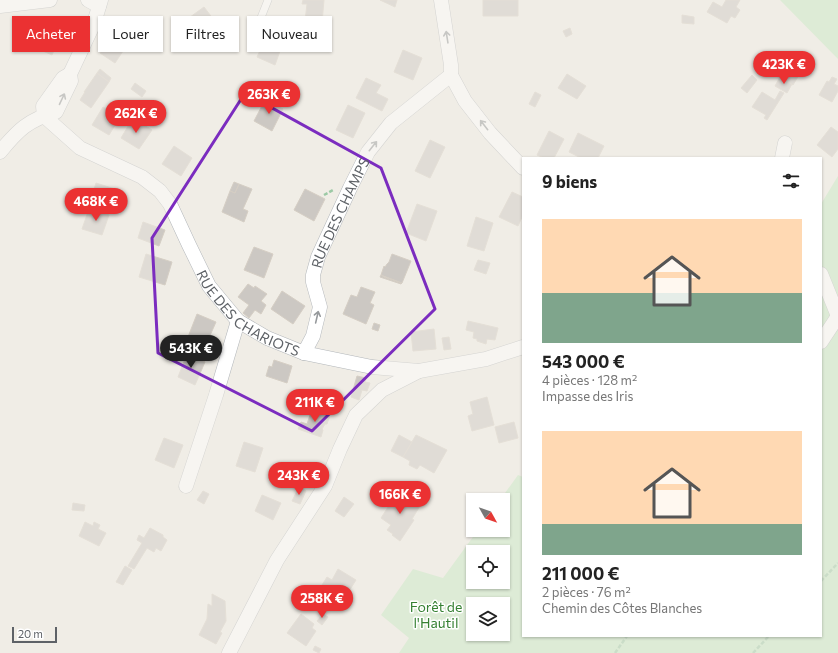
<!DOCTYPE html>
<html lang="fr">
<meta charset="utf-8">
<style>
:root{--surface:#fff;--page:#f6f6f6;--text:#222;--muted:#767676;--accent:#eb3132}
body{margin:0;font-family:Commissioner,sans-serif;background:var(--page);color:var(--text);height:100vh;display:flex;flex-direction:column;font-size:15px;white-space:nowrap}
*{box-sizing:border-box;margin:0}
p{font-size:13px;color:var(--muted)}
.icon{flex:none;width:22px;height:22px;fill:none;stroke:currentColor;stroke-width:2;stroke-linecap:round;stroke-linejoin:round}
.map{position:relative;flex:1;overflow:hidden}
.panel{position:absolute;left:522px;top:157px;width:300px;height:480px;display:flex;flex-direction:column;background:var(--surface);border-radius:0px;box-shadow:0 1px 3px #0004}
.panel>*{flex:none}
.hud{position:absolute;left:12px;top:16px;width:380px;height:36px;display:flex;gap:8px}
.needle{width:26px;rotate:130deg}
.controls{position:absolute;left:466px;top:493px;display:grid;gap:8px}
.controls a{display:grid;place-items:center;width:44px;height:44px;border-radius:0px;background:var(--surface);box-shadow:0 1px 3px #0004;font-size:20px}
.scale{position:absolute;left:12px;bottom:10px;width:45px;box-sizing:border-box;padding-left:4px;border:2px solid #5e6267;border-top:0;font-size:11px;line-height:14px;white-space:nowrap;color:#5e6267;-webkit-text-stroke:3px #fff;paint-order:stroke}
.price{position:absolute;translate:-50% -34px;padding:0 9px;border-radius:14px;background:var(--accent);color:#fff;font-size:13px;line-height:26px;filter:drop-shadow(0 1px 2px #0008)}
.price::after{content:'';position:absolute;left:50%;top:24px;width:12px;height:9px;margin-left:-6px;background:inherit;clip-path:polygon(0 0,100% 0,50% 100%)}
.price.current{background:#222;color:#fff}
ul{padding:0;list-style:none}
li{display:grid;align-content:center;gap:8px;height:212px;padding:0 20px}
li span{display:grid;place-items:center;height:124px;border-radius:0px;color:#555}
li>.icon{margin-inline-start:auto}
span .icon{width:72px;height:72px;fill:#fffc;stroke-width:1}
li b{font-size:17px}
h2{display:flex;justify-content:space-between;align-items:center;height:48px;padding:0 20px;font-size:17px}
.tag{padding:0 14px;border-radius:0px;background:var(--surface);box-shadow:0 1px 3px #0004;font-size:14px;line-height:36px}
.tag.current{background:var(--accent);color:#fff}
.map>svg:first-child{display:block}
</style>
<div class="map">
<svg width="838" height="653" viewBox="0 0 838 653">
<rect width="100%" height="100%" fill="#f0ede6"/>
<path fill="#c6e8c3" fill-rule="evenodd" d="M780,0H838V59Z
M838,176V653H399L409,638L381,615L413,569L443,578L478,530H503V500H500L518,475L523,477V636H821V204ZM473,552H503V582H473ZM473,604H503V634H473Z"/>
<path fill="#ccc8c3" stroke="#d5cec4" d="M303,0H324L322,23L305,21L307,4H302Z
M380,0H397L395,7Z
M483,0H518V16H483Z
M726,0H740L736,7L740,10L735,18L731,16L727,23L707,12L713,2L722,7Z
M204,7L214,20L197,33L186,20Z
M682,15L694,17V24L682,23Z
M46,21L63,29L52,55L34,47Z
M118,26L133,36L115,63L100,53Z
M570,28L572,34L566,37L563,31Z
M262,29L280,36L274,49L280,51L275,65L257,57L263,44L257,41Z
M403,50L422,58L413,80L394,72Z
M790,61L803,68L793,85L780,77Z
M100,69L111,78L109,82L97,73Z
M97,73L109,82L91,108L80,100L85,92H84Z
M567,74L586,86L577,99L558,88Z
M752,75L757,80L747,93L741,88Z
M780,77L792,84L787,93L775,86Z
M832,77L837,79L834,84L838,86V91L832,102L819,95L827,81L829,82Z
M366,78L381,85L376,93L388,99L382,111L356,98Z
M135,83L146,91L142,97L131,89Z
M780,91L784,93L767,120L764,118L766,115L752,107L762,92L775,100Z
M535,92L541,95L535,107L529,104Z
M265,100L283,109L272,131L254,121Z
M348,105L365,113L353,138L336,130Z
M103,107L120,117L109,135L92,125Z
M133,118L152,130L139,149L121,138Z
M831,127L838,132V149L832,157L817,145Z
M549,131L564,139L554,158H544L537,155Z
M578,133L604,146L598,158H581L569,152Z
M430,140L445,147L430,178L415,171Z
M174,146L192,158L181,176L162,164Z
M234,182L239,184L235,193L230,191Z
M96,183L118,190L112,209L90,202Z
M239,184L252,189L243,209L248,211L244,222L222,212L230,191L235,193Z
M305,189L325,199L314,221L294,210Z
M512,192L523,197V215L518,226L499,217Z
M417,204L437,211L426,241L406,233Z
M89,209L109,215L102,235L82,229Z
M476,217L493,223L484,251L467,246Z
M143,222L165,230L159,246L138,238Z
M254,247L273,254L264,278L244,270Z
M146,254L172,262L165,285L139,277Z
M392,254L411,261L402,283L381,275L384,266L385,267L387,264L389,262Z
M478,260L490,263L486,274L474,270Z
M381,275L384,277L402,283L401,284L380,277Z
M248,284L254,288L255,286L267,294L261,301L266,305L261,314L255,310L249,318L243,313L249,305L238,297Z
M361,287L375,292L370,303L374,305L366,324L343,314L351,295L357,297Z
M282,291L305,306L293,324L271,309Z
M197,314L216,322L204,349L186,342Z
M468,321L498,328L495,340L487,339L486,344L477,341V339L473,338L474,332L466,330Z
M374,323L380,325L378,331L372,329Z
M434,329L436,349L413,351L411,332Z
M449,337L451,349L444,350L442,338Z
M187,354L205,362L195,385L178,377Z
M274,360L292,366L287,383L266,376L269,366L272,367Z
M357,376L366,378L365,382L370,383L367,391L362,390L359,400L351,397Z
M487,397L494,425L472,431L468,416L473,414L470,402Z
M312,409L330,415L327,424H325L322,429L323,430L321,437L298,429L301,422L307,424Z
M514,422L518,438L499,443L495,427Z
M399,435L412,442L403,457L391,451Z
M416,435L447,450L434,473L420,465L417,469L409,465L410,461L403,457Z
M164,438L183,445L174,468L155,460Z
M244,442L263,448L255,472L236,466Z
M299,487L306,491L300,504L292,501Z
M203,491L209,494L204,504L197,500Z
M395,491L420,506L412,519L414,520L400,541L392,535L393,534L387,530L391,525L381,518L390,504L388,503Z
M262,495L281,503L273,520L255,511Z
M344,497L354,504L344,517L335,511Z
M73,503L85,505L84,511L72,510Z
M85,522L93,526L94,522L100,525L98,529L106,533L99,546L79,536Z
M150,528L163,535V537L167,540L161,551L156,548L154,552L147,548L134,569L128,566L142,543L137,540L139,535L144,538Z
M125,566L132,570L123,585L116,582Z
M338,569L356,580L344,599L322,585L327,577L332,580Z
M212,594L225,601L226,621L220,632L222,633L216,644L199,635L207,619L208,604L212,606Z
M301,614L314,624L312,628L316,631L306,646L287,633Z
M323,614L328,617L322,625L317,621Z
M315,646L321,649L319,653L313,650Z"/>
<g fill="none" stroke-linecap="round" stroke-linejoin="round">
<defs>
<path id="service" d="M260,20L268,0"/>
<g id="minor">
<path d="M88,0L99,6"/>
<path d="M441,0L451,65V75L465,101L490,133L523,168"/>
<path d="M0,6L50,0"/>
<path id="s1" d="M44,116L80,148L142,177L160,191L170,204L189,245L209,286L238,321L267,338L304,353L372,367L419,371L486,359L523,347"/>
<path d="M44,116L43,106L63,78L70,74"/>
<path d="M0,152C18,130 28,120 56,112L71,81L70,74L94,23L101,0"/>
<path d="M782,158L785,143"/>
<path d="M821,274L838,316"/>
<path d="M821,342L838,316"/>
<path id="s2" d="M304,353L313,336L320,307L313,282V275L318,257L350,188L368,152L391,123L451,75"/>
<path d="M186,486L216,395L238,321"/>
<path d="M229,653L277,560L325,486L340,449L356,415L382,390L419,371"/>
</g>
</defs>
<use href="#service" stroke="#b3b7bb" stroke-width="8"/>
<use href="#minor" stroke="#b3b7bb" stroke-width="15"/>
<path stroke="#9cc9a5" stroke-width="2.5" stroke-dasharray="4 2" stroke-linecap="butt" d="M324,195L333,190
M821,581L838,563
M615,653L627,636
M753,653L769,636"/>
<use href="#service" stroke="#fff" stroke-width="7"/>
<use href="#minor" stroke="#fff" stroke-width="14"/>
</g>
<defs><path id="oneway-shaft" d="M-6 0H5M1.5-3L5.5 0L1.5 3" fill="none" stroke-width="1.6" stroke-linecap="round" stroke-linejoin="round"/></defs>
<g stroke="#96999c">
<use href="#oneway-shaft" transform="translate(447 37) rotate(-99)"/>
<use href="#oneway-shaft" transform="translate(62 99) rotate(-65)"/>
<use href="#oneway-shaft" transform="translate(484 125) rotate(-128)"/>
<use href="#oneway-shaft" transform="translate(373 146) rotate(-51)"/>
<use href="#oneway-shaft" transform="translate(317 317) rotate(-77)"/>
</g>
<path d="M0 0H838V653H0ZM245,93L381,168L435,309L312,431L158,353L152,238Z" fill="#f0ede6" fill-opacity=".55" fill-rule="evenodd"/>
<path fill="none" stroke="#7b2cbf" stroke-width="3" stroke-linejoin="round" d="M245,93L381,168L435,309L312,431L158,353L152,238Z"/>
<g text-anchor="middle" dominant-baseline="central" stroke-width="3" stroke-linejoin="round" paint-order="stroke">
<g font-size="14" fill="#5e6267" stroke="#fff">
<text stroke="none"><textPath href="#s2" startOffset="150">RUE DES CHAMPS</textPath></text>
<text stroke="none"><textPath href="#s1" startOffset="295">RUE DES CHARIOTS</textPath></text>
</g>
<g font-size="14" fill="#368133" stroke="#fff">
<text x="436" y="606">Forêt de<tspan x="436" dy="16">l'Hautil</tspan></text>
</g>
</g>
</svg>
<div class="controls">
<a><svg class="needle" viewBox="-14 -14 28 28"><path d="M0-13l5 13h-10z" fill="#e53935"/><path d="M0 13l5-13h-10z" fill="#767676"/></svg></a>
<a><svg class="icon" aria-label="locate" viewBox="0 0 24 24"><circle cx="12" cy="12" r="6"/><path d="M12 2v4M12 18v4M2 12h4M18 12h4"/></svg></a>
<a><svg class="icon" aria-label="layers" viewBox="0 0 24 24"><path d="M12 4l9 5-9 5-9-5zM3 14l9 5 9-5"/></svg></a>
</div>
<div class="scale">20 m</div>
<b class="price" style="left:784px;top:85px">423K €</b>
<b class="price" style="left:269px;top:115px">263K €</b>
<b class="price" style="left:136px;top:134px">262K €</b>
<b class="price" style="left:96px;top:222px">468K €</b>
<b class="price current" style="left:191px;top:369px">543K €</b>
<b class="price" style="left:315px;top:423px">211K €</b>
<b class="price" style="left:299px;top:496px">243K €</b>
<b class="price" style="left:400px;top:515px">166K €</b>
<b class="price" style="left:322px;top:619px">258K €</b>
<div class="hud">
<a class="tag current">Acheter</a>
<a class="tag">Louer</a>
<a class="tag">Filtres</a>
<a class="tag">Nouveau</a>
</div>
<section class="panel">
<h2>9 biens<svg class="icon" aria-label="filters" viewBox="0 0 24 24"><path d="M4 7h16M4 17h16"/><circle cx="9" cy="7" r="2"/><circle cx="15" cy="17" r="2"/></svg></h2>
<ul>
<li><span style="background:linear-gradient(#ffd9b3 60%,#7fa58c 0)"><svg class="icon" aria-label="home" viewBox="0 0 24 24"><path d="M3 11l9-7 9 7M6 9v11h12V9"/></svg></span><div><b>543 000 €</b><p>4 pièces · 128 m²</p><p>Impasse des Iris</p></div></li>
<li><span style="background:linear-gradient(#ffd9b3 75%,#7fa58c 0)"><svg class="icon" aria-label="home" viewBox="0 0 24 24"><path d="M3 11l9-7 9 7M6 9v11h12V9"/></svg></span><div><b>211 000 €</b><p>2 pièces · 76 m²</p><p>Chemin des Côtes Blanches</p></div></li>
</ul>
</section>
</div>
